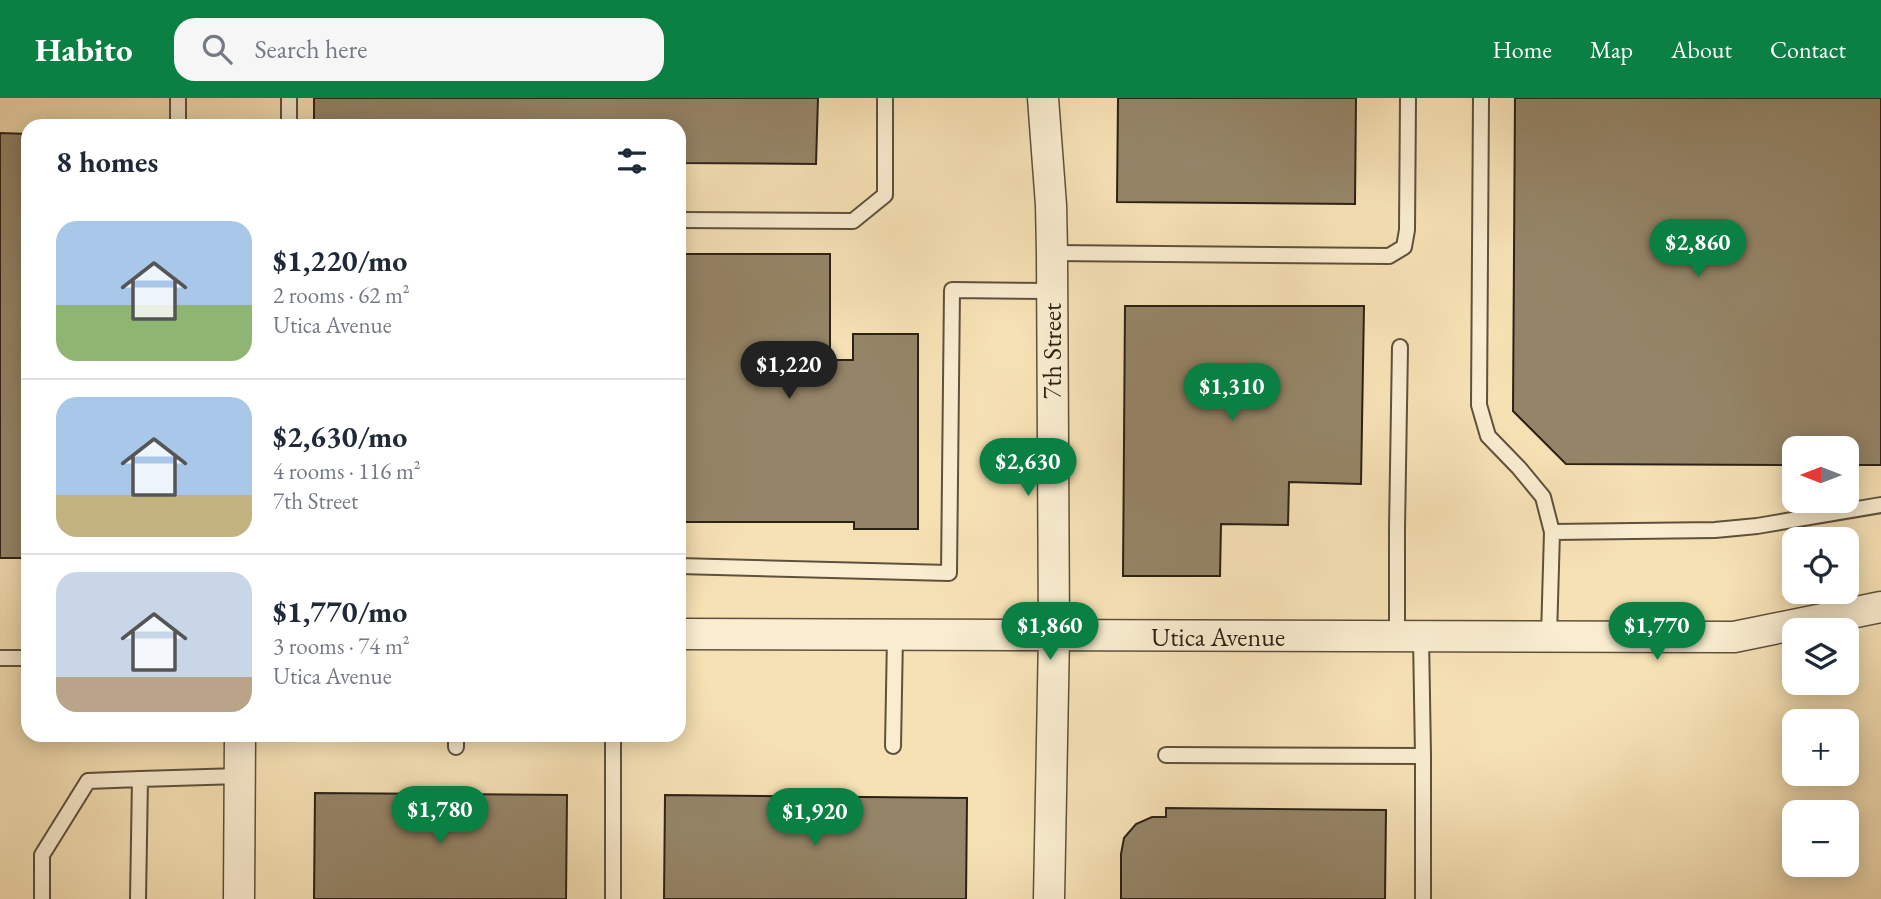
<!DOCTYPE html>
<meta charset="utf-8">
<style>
:root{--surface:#fff;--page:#f6f6f7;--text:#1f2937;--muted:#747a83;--line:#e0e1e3;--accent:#0b8043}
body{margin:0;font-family:"EB Garamond",serif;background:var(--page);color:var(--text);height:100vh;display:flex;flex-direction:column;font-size:26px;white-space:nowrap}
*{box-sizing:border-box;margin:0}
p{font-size:23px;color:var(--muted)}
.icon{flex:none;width:38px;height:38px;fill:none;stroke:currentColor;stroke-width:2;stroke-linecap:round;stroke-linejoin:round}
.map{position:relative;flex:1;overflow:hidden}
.drawer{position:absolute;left:21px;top:21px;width:665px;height:623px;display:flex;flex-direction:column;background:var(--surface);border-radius:21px;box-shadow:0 4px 18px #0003}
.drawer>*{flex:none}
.needle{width:46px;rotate:270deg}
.controls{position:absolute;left:1782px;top:338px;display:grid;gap:14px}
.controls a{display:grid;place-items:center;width:77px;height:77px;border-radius:14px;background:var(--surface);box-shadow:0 4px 18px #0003;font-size:35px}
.price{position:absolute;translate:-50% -60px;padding:0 16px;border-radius:24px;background:var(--accent);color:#fff;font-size:23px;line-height:46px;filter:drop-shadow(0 2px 4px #0008)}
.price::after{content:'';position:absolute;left:50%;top:42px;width:21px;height:16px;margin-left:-10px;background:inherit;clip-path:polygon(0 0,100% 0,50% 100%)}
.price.selected{background:#222;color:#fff}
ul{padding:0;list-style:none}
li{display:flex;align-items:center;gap:21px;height:175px;padding:0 35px}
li+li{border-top:2px solid var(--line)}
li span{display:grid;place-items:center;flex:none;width:196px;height:140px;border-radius:21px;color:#555}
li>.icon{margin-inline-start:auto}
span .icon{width:84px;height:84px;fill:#fffc;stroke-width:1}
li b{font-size:30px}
h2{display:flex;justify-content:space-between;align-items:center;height:84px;padding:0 35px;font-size:30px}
header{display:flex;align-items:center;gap:42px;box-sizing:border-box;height:98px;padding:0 35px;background:var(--accent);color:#fff}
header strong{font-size:33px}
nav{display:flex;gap:38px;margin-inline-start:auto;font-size:24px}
.search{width:490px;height:63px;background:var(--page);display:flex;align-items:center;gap:18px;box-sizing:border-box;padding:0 24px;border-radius:21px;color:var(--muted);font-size:26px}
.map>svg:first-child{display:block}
</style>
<header>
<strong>Habito</strong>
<div class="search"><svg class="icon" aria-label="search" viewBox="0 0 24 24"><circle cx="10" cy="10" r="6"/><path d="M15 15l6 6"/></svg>Search here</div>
<nav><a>Home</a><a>Map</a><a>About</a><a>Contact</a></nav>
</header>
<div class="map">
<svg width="1881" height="801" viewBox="0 0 1881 801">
<rect width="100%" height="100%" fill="#f6e1b5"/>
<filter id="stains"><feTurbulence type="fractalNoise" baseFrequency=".00286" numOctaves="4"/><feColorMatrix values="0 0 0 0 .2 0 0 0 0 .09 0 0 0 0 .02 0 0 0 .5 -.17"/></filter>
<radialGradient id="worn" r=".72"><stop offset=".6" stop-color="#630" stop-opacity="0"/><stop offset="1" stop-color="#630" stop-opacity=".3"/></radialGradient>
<path fill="#958568" stroke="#2c2115" stroke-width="2" d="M314,0H818L816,66L679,65V28H314Z
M1118,0H1356L1355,106L1117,104Z
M1515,0H1881V367H1846V350H1794V367L1566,366L1513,313Z
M0,35L28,36V460H0Z
M679,156H830V262H853V236H918V431H854V424H679Z
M1125,208H1364L1361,386L1289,384L1288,427L1221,426L1220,478H1123Z
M315,695L567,697L566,801H314Z
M665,697L967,700L966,801H664Z
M1166,710L1386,712L1385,801H1121V756L1124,740L1136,726L1152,719H1166Z"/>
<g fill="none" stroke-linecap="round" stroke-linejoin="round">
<defs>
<path id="service" d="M1481,0L1479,307L1488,338L1519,370L1543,399L1552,434
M178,28V0
M289,28V0
M679,122L853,123L885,97V0
M1052,155L1389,158L1404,149L1407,132L1408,0
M679,468L949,475L952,192L1052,193
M1549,538L1552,434L1715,432L1757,428L1881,407
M1397,539V430L1400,249
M1421,539L1423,658V801
M0,560H28
M893,648L895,538
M456,649V637
M1166,657L1423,658
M42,801V757L88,683L140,681
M138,801L140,681L240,678
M613,801V637"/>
<path id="minor" d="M1043,0L1051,107L1052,155L1054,538L1049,801
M679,536L1734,539L1881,509
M239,801L240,637"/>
</defs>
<use href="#service" stroke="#5e513d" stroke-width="18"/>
<use href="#minor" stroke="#5e513d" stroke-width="33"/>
<use href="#service" stroke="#f9eccf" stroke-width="14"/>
<use href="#minor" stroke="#f9eccf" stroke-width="30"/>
</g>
<g text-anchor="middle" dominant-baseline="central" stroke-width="7" stroke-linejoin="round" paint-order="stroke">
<g font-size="26" fill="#2c2115" stroke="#f9eccf">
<text transform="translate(1052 253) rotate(-90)">7th Street</text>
<text x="1218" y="539">Utica Avenue</text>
</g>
</g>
<rect width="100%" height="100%" filter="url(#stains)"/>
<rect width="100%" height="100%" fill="url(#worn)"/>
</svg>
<div class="controls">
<a><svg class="needle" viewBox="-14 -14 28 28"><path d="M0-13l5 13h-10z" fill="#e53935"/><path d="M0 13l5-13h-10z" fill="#747a83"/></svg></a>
<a><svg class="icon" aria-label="locate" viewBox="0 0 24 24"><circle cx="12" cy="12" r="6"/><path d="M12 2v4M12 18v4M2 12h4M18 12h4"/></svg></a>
<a><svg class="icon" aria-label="layers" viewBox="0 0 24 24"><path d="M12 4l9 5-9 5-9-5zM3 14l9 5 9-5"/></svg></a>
<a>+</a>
<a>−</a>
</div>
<b class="price" style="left:1698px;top:181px">$2,860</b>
<b class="price selected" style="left:789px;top:303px">$1,220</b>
<b class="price" style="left:1232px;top:325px">$1,310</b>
<b class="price" style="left:1028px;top:400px">$2,630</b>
<b class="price" style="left:1050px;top:564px">$1,860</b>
<b class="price" style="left:1657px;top:564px">$1,770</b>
<b class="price" style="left:440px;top:748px">$1,780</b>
<b class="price" style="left:815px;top:750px">$1,920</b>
<section class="drawer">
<h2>8 homes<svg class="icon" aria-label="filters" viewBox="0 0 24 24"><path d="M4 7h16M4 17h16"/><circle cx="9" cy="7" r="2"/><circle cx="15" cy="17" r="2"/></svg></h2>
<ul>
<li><span style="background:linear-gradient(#a9c7e8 60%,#8fb573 0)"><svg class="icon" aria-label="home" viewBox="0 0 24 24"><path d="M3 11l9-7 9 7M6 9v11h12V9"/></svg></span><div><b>$1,220/mo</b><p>2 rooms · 62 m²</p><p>Utica Avenue</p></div></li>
<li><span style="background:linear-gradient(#a9c7e8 70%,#c2b280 0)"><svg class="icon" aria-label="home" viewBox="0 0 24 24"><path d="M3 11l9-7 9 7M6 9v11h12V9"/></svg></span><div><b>$2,630/mo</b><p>4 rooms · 116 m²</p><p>7th Street</p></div></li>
<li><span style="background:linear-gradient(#c9d6e8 75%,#b9a48a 0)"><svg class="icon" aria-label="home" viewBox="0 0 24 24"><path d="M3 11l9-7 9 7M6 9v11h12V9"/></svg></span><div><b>$1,770/mo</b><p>3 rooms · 74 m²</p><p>Utica Avenue</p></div></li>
</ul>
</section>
</div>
